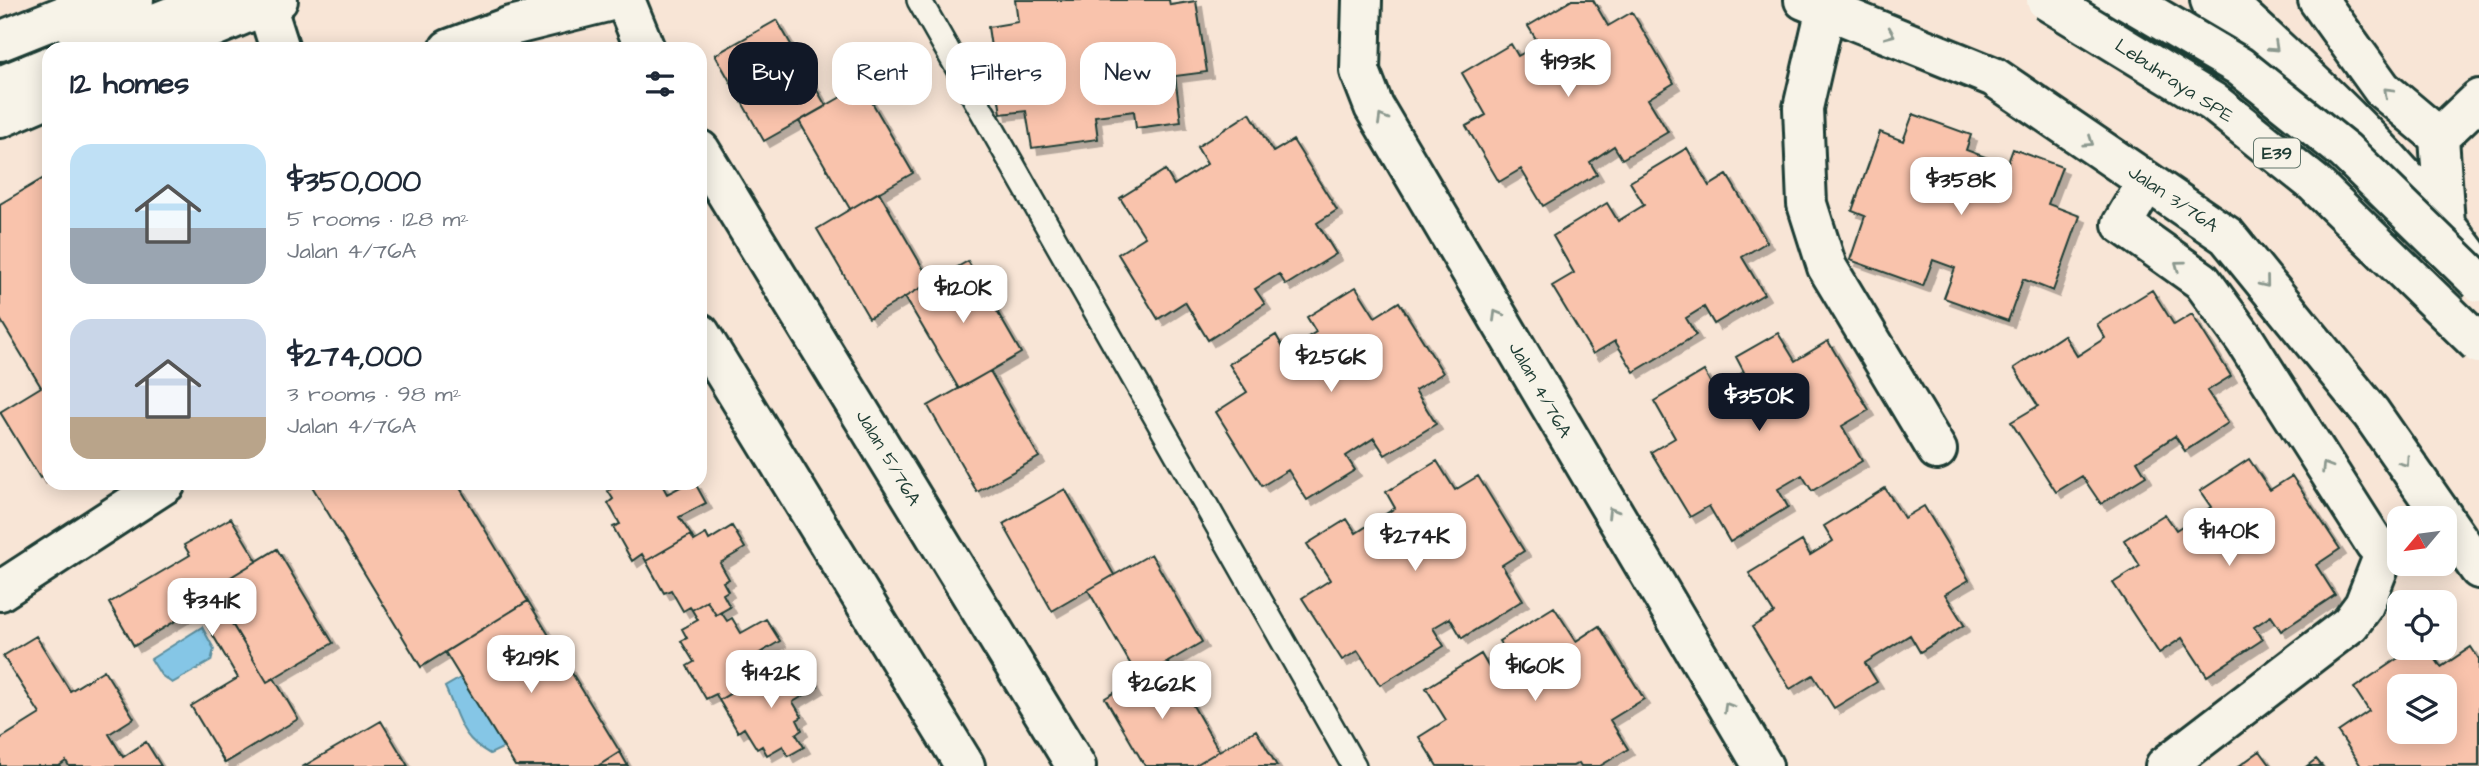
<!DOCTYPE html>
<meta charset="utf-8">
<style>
:root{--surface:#fff;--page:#f2f2f3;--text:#1f2937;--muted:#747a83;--accent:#111827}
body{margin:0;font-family:"Architects Daughter",sans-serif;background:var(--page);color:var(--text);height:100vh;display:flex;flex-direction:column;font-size:26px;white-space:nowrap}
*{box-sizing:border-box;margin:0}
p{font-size:23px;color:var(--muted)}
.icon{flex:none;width:38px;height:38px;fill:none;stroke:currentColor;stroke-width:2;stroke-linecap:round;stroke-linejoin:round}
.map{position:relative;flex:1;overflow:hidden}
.panel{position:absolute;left:42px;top:42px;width:665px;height:448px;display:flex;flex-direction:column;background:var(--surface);border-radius:21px;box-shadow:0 4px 18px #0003}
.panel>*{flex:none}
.top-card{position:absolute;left:728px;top:42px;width:665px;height:63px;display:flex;gap:14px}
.needle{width:46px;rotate:241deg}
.controls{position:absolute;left:2387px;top:506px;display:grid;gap:14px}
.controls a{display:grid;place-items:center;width:70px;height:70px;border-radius:14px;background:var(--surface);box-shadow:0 4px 18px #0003;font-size:35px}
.price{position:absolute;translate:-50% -60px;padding:0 16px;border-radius:14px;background:#fff;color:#222;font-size:23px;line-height:46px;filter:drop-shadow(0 2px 4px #0008)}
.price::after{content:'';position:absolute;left:50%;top:42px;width:21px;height:16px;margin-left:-10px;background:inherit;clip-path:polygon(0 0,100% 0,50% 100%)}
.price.selected{background:var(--accent);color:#fff}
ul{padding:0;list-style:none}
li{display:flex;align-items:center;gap:21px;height:175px;padding:0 28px}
li span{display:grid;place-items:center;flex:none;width:196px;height:140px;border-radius:21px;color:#555}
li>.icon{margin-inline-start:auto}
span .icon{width:84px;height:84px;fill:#fffc;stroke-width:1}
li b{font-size:30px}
h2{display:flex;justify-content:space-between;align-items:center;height:84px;padding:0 28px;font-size:30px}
.tag{padding:0 24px;border-radius:21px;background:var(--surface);box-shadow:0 4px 18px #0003;font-size:24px;line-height:63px}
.tag.selected{background:var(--accent);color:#fff}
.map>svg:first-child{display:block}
</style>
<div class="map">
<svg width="2479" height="766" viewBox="0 0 2479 766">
<defs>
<filter id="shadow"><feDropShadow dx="6" dy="6" stdDeviation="0" flood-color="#0004"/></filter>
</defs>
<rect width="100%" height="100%" fill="#f8e5d6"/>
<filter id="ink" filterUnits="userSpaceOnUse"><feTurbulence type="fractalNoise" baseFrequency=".0143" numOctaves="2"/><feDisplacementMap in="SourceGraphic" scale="14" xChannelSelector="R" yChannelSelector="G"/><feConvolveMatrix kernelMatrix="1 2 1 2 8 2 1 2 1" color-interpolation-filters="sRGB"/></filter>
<g filter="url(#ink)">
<path fill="#85c6e6" stroke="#5c8f9f" stroke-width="2" d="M202,627L214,649L211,661L172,683L161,675L151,659Z
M469,673L513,743L490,754C459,737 459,717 445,687Z"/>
<path fill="#f9c3ac" stroke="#1f3d34" stroke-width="2" fill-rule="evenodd" filter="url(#shadow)" d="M1015,0H1169L1170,5L1196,1L1207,72L1175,76L1181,122L1136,128L1134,111L1095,116L1098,139L1032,148L1026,111L1001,114L988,27L1018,22Z
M1572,0H1593L1608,26L1632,12L1674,83L1648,99L1668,132L1622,159L1614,146L1590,162L1597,174L1543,206L1521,169L1499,182L1466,126L1486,115L1462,73L1511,44L1518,56L1539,44L1528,26Z
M777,20L826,106L764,141L715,55Z
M862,85L913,173L850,209L799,121Z
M1250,113L1273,152L1293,140L1337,210L1317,223L1336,254L1286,285L1279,274L1255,289L1265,304L1208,340L1185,302L1158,319L1118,254L1145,237L1120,198L1165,170L1174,185L1207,164L1197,147Z
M1913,114L1971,135L1966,150L2007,165L2013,149L2062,167L2048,204L2080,216L2053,291L2023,279L2008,321L1944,298L1955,268L1933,260L1923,286L1850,260L1865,216L1852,211L1880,132L1903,141Z
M1687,148L1709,186L1727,175L1767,242L1742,257L1764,294L1714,324L1704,307L1686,318L1696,335L1634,372L1615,341L1593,354L1552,286L1574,273L1553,236L1607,203L1618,221L1644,205L1630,182Z
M49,175V473L40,478L0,412L41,387L0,319V204Z
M879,192L931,282L869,318L817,229Z
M968,261L1021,353L959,389L905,297Z
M1356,287L1375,317L1399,302L1443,373L1415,390L1436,424L1385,455L1374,438L1346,456L1355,470L1307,500L1288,470L1262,486L1216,412L1247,392L1229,364L1276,335L1285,351L1316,332L1307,317Z
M2152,290L2174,325L2192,314L2231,376L2207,391L2228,423L2185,451L2175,436L2137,461L2146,476L2101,504L2082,476L2056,492L2011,422L2038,406L2014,368L2064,335L2077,356L2105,338L2097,324Z
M1778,333L1795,361L1828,341L1869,410L1842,426L1862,461L1812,491L1802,475L1778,489L1788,507L1730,542L1709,506L1690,517L1651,452L1675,438L1654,401L1704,371L1714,389L1744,372L1736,357Z
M990,371L1039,457L977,492L928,406Z
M2249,459L2270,490L2292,476L2340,549L2316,565L2335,595L2281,631L2271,616L2254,627L2262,640L2207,676L2182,638L2159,653L2113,583L2140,566L2124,540L2165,514L2176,530L2211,507L2200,491Z
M1437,461L1455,490L1478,476L1524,551L1502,565L1523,600L1462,638L1450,618L1433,628L1444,646L1380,685L1358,651L1342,660L1302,598L1330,580L1307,544L1347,519L1356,533L1395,508L1386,492Z
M310,483H457L528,601L421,667Z
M621,483H661L667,494L688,483H695L706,503L679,517L691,535L646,561L642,554L632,561L613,527L620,524L608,503L613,499L608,491Z
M1885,488L1904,518L1924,506L1969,580L1945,594L1964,625L1920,652L1910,635L1865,663L1877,682L1834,708L1813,675L1790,689L1752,627L1774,613L1749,573L1802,541L1810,555L1833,541L1824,526Z
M1065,489L1114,575L1052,611L1003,524Z
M231,518L257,561L211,589L267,682L274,678L298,719L225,763L191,706L238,678L197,608L134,646L109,603L190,555L184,545Z
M732,526L745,548L720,563L729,579L723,582L728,591L723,594L730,607L716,615L707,601L692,610L690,607L683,611L671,590L664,593L646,561L691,535L694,541L706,534L709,540Z
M277,549L333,643L267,682L211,589Z
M1151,554L1202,642L1139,679L1088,590Z
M528,601L620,752L598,766H515L445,652Z
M707,601L716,615L721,612L727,621L732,618L741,633L766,619L780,641L753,657L764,674L719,700L716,694L706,699L687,666L694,662L681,641L687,638L682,629L698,620L692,610Z
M1554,607L1576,641L1599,626L1644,699L1610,720L1628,749L1600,766H1581L1579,763L1573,766H1437L1419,737L1446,720L1426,688L1481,654L1495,678L1515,665L1499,641Z
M36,636L70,691L104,670L134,718L109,734L123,757L146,742L161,766H69L66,761L59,766H0V739L40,714L3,656Z
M2471,647L2479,659V766H2361L2338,732L2369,711L2354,688L2413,648H2428L2441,667ZM2399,686H2445V732H2399Z
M1168,662L1219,751L1194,766H1145L1105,698Z
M806,665L818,687L793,702L802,717L797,720L802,730L796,734L804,747L788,756L783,746L767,755L762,746L757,749L744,728L738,732L719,700L764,674L767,680L779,673L782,678Z
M381,721L408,766H304Z
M1256,730L1277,766H1194L1219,751Z
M2260,751L2271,766H2239Z
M620,752L628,766H598Z
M2316,759L2322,766H2307Z"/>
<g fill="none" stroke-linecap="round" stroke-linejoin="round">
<defs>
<path id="lane" d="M919,0L1354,766"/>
<path id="street" d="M625,0L645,49
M1362,0L1360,71L1374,107L1763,766
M1804,0L1994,77L2227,236L2371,413L2444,518
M2318,0L2382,89L2439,137
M266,5L280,49
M1826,8L1803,108L1807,204L1827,267L1937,450
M449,49L511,26L615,0
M700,150L1076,766
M2147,182L2122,224L2202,281L2245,340L2375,544L2386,549L2399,546
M700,333L965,766
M2445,520L2479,569
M0,591L166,483
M2165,766L2350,624L2364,605L2386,549"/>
<path id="secondary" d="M2107,0L2216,90
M2210,0L2239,72L2309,144L2378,229
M2224,0C2311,80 2398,159 2468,255
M73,26L134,0
M162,49L278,0
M0,118L49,97
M2445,224L2439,137L2479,99"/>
<path id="highway" d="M0,41L103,0
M90,49L213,0
M0,86L49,66"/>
</defs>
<use href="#lane" stroke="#1f3d34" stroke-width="28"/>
<use href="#street" stroke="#1f3d34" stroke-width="44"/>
<use href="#secondary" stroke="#1f3d34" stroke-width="44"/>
<use href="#highway" stroke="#1f3d34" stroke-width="44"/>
<use href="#lane" stroke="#f7f3e8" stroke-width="23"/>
<use href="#street" stroke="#f7f3e8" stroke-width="38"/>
<use href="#secondary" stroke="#f7f3e8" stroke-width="38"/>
<use href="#highway" stroke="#f7f3e8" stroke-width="38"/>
<defs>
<path id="highway-bridge" d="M2046,0L2213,102L2314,183L2479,344
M2127,0L2239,66L2345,151L2479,282"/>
</defs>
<use href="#highway-bridge" stroke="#1f3d34" stroke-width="44" stroke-linecap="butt"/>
<use href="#highway-bridge" stroke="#f7f3e8" stroke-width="38"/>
</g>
<defs><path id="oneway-chevron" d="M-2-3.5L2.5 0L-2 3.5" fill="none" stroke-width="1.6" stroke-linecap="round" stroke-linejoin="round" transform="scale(1.75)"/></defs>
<g stroke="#8b988e">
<use href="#oneway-chevron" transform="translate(1890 34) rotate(23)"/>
<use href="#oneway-chevron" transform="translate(2274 47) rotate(43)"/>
<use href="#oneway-chevron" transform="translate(2388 92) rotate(-136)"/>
<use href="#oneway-chevron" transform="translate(1382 119) rotate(-120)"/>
<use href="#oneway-chevron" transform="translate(2089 142) rotate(34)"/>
<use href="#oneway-chevron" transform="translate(2179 265) rotate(-144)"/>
<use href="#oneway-chevron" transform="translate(2265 283) rotate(51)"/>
<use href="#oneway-chevron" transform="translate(1497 315) rotate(-120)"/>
<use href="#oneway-chevron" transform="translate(2405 462) rotate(55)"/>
<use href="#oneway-chevron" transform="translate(2326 467) rotate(-122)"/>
<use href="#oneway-chevron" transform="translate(1612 512) rotate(-121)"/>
<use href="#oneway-chevron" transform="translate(1728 707) rotate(-121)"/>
</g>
</g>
<g text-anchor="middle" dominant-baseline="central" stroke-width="5" stroke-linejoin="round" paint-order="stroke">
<rect fill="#f7f3e8" stroke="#60746a" stroke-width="2" x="2254" y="138.5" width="46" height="29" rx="5"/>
<g font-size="18" font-weight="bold" fill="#1f3d34">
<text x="2277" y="153">E39</text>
</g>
<g font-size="19" fill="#1f3d34" stroke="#f7f3e8">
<text transform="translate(2174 81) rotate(33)">Lebuhraya SPE</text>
<text transform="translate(2173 199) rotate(34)">Jalan 3/76A</text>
<text transform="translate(1540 390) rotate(60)">Jalan 4/76A</text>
<text transform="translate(888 458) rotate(59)">Jalan 5/76A</text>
</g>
</g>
</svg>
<div class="controls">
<a><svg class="needle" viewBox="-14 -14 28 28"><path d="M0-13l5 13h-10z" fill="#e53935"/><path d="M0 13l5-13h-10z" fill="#747a83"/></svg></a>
<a><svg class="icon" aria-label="locate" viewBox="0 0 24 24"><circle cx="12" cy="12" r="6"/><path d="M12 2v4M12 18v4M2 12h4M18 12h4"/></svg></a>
<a><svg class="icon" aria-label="layers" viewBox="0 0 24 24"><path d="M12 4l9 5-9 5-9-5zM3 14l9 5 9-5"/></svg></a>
</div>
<b class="price" style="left:1568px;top:99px">$193K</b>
<b class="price" style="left:1961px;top:217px">$358K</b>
<b class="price" style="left:963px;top:325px">$120K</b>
<b class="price" style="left:1331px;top:394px">$256K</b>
<b class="price selected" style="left:1759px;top:433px">$350K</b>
<b class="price" style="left:2229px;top:568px">$140K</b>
<b class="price" style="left:1415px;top:573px">$274K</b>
<b class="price" style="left:212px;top:638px">$341K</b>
<b class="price" style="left:531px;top:695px">$219K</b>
<b class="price" style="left:1535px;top:703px">$160K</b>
<b class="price" style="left:771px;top:710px">$142K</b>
<b class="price" style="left:1162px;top:721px">$262K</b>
<div class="top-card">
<a class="tag selected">Buy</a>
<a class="tag">Rent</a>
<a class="tag">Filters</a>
<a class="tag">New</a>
</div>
<section class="panel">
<h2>12 homes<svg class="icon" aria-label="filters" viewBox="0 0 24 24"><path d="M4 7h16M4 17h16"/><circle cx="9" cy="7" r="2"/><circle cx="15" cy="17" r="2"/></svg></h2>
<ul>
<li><span style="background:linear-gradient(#bfe0f5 60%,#9aa5b1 0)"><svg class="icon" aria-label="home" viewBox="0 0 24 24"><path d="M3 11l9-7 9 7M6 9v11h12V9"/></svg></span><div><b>$350,000</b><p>5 rooms · 128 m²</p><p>Jalan 4/76A</p></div></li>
<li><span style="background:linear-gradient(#c9d6e8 70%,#b9a48a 0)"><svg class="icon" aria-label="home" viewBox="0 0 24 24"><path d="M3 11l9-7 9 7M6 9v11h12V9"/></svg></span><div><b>$274,000</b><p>3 rooms · 98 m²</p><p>Jalan 4/76A</p></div></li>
</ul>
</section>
</div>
